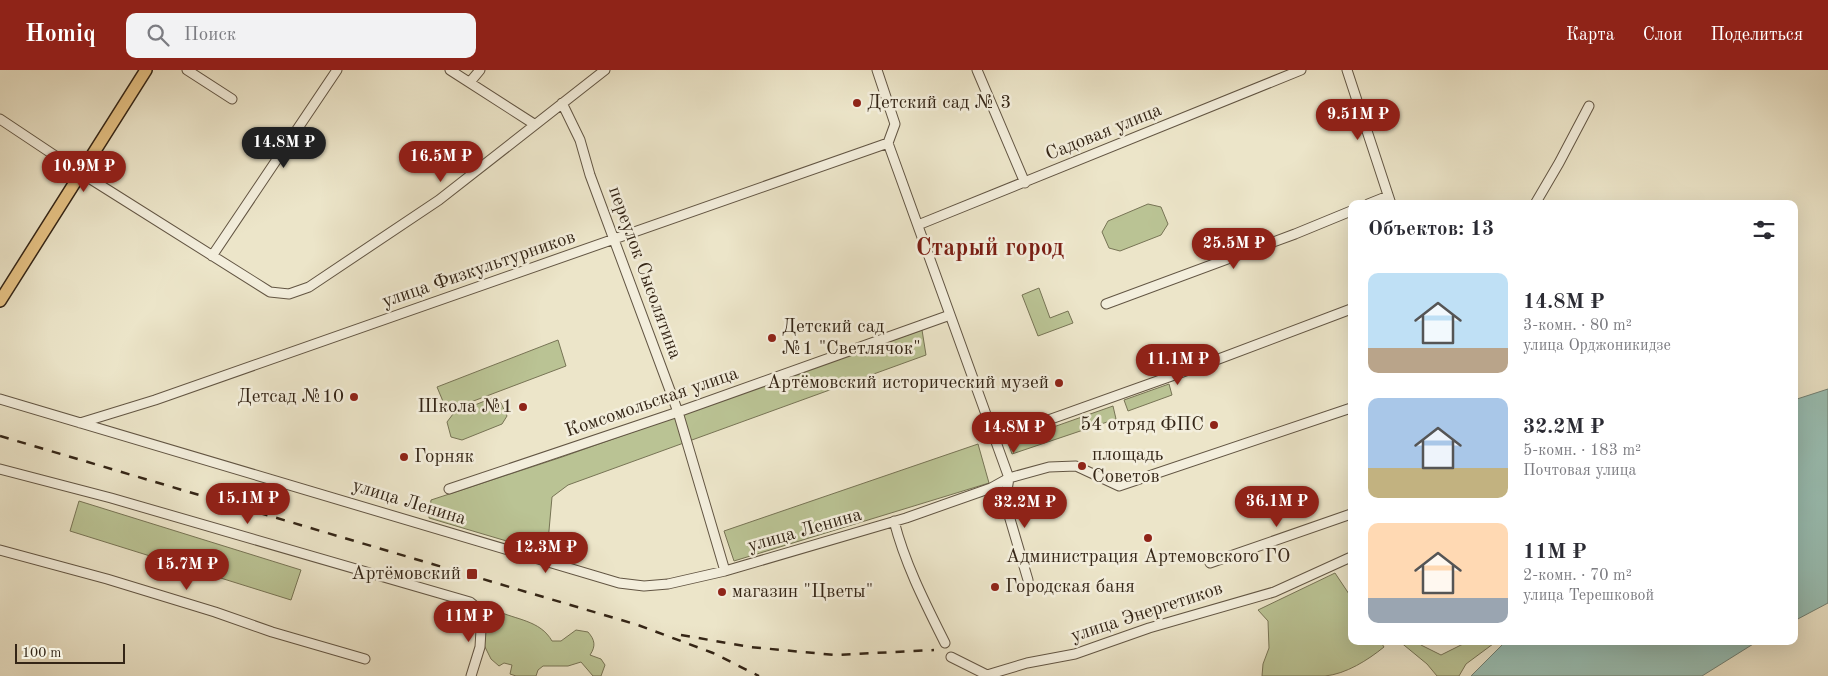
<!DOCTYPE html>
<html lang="ru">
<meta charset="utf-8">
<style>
:root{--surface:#fff;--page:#f2f2f3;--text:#2b2b33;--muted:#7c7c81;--accent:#8f2418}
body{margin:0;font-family:"Old Standard TT",serif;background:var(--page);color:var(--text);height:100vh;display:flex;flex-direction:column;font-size:19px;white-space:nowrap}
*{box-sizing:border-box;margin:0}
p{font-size:16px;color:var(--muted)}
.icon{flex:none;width:28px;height:28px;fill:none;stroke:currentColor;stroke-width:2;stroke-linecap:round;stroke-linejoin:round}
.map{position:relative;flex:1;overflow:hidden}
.sheet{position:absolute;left:1348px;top:130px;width:450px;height:445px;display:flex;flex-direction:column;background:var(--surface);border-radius:10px;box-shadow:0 5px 20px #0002}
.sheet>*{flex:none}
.scale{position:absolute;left:15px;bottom:12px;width:110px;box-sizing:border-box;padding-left:5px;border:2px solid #342516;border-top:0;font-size:14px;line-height:18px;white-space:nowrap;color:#342516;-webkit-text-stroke:4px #f3eedc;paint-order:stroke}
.price{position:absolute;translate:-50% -42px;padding:0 11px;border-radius:18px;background:var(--accent);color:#fff;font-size:16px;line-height:32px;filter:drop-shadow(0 1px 2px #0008)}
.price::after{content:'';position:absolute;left:50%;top:30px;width:15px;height:11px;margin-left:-8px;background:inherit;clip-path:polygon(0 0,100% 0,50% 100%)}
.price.current{background:#222;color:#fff}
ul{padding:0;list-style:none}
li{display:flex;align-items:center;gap:15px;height:125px;padding:0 20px}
li span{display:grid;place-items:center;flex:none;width:140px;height:100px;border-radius:10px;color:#555}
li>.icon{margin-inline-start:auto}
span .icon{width:60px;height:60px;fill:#fffc;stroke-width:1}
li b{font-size:21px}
h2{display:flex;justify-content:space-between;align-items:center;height:60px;padding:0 20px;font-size:21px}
header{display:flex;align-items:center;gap:30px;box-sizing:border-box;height:70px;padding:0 25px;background:var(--accent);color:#fff}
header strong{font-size:24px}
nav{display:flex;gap:28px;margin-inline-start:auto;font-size:18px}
.search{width:350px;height:45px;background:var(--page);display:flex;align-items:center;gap:12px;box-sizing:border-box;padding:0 18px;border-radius:10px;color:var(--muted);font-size:19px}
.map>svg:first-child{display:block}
</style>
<header>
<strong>Homiq</strong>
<div class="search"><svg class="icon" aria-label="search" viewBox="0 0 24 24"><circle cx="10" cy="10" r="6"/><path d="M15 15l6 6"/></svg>Поиск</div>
<nav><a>Карта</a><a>Слои</a><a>Поделиться</a></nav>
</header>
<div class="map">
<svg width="1828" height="606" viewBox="0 0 1828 606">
<rect width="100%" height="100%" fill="#ece5c9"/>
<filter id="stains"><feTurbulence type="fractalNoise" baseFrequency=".004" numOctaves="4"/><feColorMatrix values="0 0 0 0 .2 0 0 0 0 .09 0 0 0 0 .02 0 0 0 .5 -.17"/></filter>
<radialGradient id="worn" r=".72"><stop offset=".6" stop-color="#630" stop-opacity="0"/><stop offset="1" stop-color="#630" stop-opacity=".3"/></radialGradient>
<path fill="#bac394" stroke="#777455" d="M1148,134L1161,137L1168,154L1161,165L1120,181L1109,178L1102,162L1108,151Z
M1039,218L1050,248L1068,241L1073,253L1038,266L1022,225Z
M922,260L926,285L568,415L552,427L547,483L429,448L431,430L562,387Z
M558,270L566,296L447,341L437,317Z
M1169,314L1172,325L1128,341L1124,330Z
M492,328L501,333L507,346L502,354L462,370L451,367L447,352L453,344Z
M1113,336L1116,349L1012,384L1008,373Z
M978,374L989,413L734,491L724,461Z
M79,431L301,500L291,530L70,461Z
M1335,503L1351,527V571H1380L1384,577C1368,590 1346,604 1325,606C1304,606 1283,606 1262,606L1263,594L1269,578L1268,551L1258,540Z
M495,540C516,550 540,550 552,571H561L576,560L588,562C595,570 596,576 590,585L601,589L605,595L601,606H593L581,592L568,596H543L538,600L536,606H516L510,604L512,595L504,593L499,596L491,589L484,575C486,568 484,562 485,558C486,552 488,549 489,541Z
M1399,571H1418L1421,575L1441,585L1469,571H1497L1466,594L1459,606H1437L1427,594Z"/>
<path fill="#99bfb4" stroke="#718175" d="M1828,319V533L1794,551V330Z
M1506,571H1758L1702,606H1471Z"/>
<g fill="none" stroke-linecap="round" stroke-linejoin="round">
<defs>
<path id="minor" d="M187,0L232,29
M450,0L534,54
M877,0L895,54L888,73L1009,408L1005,432L1028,510
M977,0L1025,113
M1347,0L1391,134
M470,12L480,0
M562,33L580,70L590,105L678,342L725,501
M0,49L81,103L270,222L289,224L309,217L439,130L605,0
M1368,134L1388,126
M1535,134L1559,93L1589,36
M918,155L1301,0
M212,186L337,0
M1106,234L1295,164L1351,141
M0,329L619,513L644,516L668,514L725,501L906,448L991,418L1009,408L1049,397L1076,396L1119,416L1351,338
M80,353L155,330L888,73
M995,369L1208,293L1351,239
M0,399L111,428L470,532L482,542L480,577L471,606
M449,419L678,342L950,245
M894,451C905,494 925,533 945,573
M0,480L107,509L215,542L272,562L365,589
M1210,493L1351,444
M951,587L987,605L1027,593L1075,584L1149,558L1274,522L1351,487"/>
<path id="major" d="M0,231L146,0"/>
</defs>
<use href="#minor" stroke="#625543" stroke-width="11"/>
<use href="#major" stroke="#342516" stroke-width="14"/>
<use href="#minor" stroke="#f3eedc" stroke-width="9"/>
<use href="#major" stroke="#e6c284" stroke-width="11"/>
<path stroke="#342516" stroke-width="2.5" stroke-dasharray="9 9" stroke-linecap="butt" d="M0,366L638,555L713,583L759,606
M681,565L750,577L835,585L934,580"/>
</g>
<g fill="#8f2418" stroke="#f3eedc" stroke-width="2">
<circle cx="857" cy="33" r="5"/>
<circle cx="772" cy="268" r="5"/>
<circle cx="1059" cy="313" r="5"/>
<circle cx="354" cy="327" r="5"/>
<circle cx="523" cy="337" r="5"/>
<circle cx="1214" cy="355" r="5"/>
<circle cx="404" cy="387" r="5"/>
<circle cx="1082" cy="396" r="5"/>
<circle cx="1148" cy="468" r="5"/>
<rect x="466" y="498" width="12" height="12" rx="2.5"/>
<circle cx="995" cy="517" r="5"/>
<circle cx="722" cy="522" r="5"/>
</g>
<g text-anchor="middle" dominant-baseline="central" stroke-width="5" stroke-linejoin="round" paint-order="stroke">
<g font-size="19" fill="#342516" stroke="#f3eedc" text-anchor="start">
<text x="867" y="33">Детский сад № 3</text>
<text x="782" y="257">Детский сад<tspan x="782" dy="22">№1 "Светлячок"</tspan></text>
<text x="1049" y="313" text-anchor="end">Артёмовский исторический музей</text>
<text x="344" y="327" text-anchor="end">Детсад №10</text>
<text x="513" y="337" text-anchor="end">Школа №1</text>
<text x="1204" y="355" text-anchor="end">54 отряд ФПС</text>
<text x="1092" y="385">площадь<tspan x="1092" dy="22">Советов</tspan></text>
<text x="414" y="387">Горняк</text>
<text x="1148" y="487" text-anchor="middle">Администрация Артемовского ГО</text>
<text x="461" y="504" text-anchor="end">Артёмовский</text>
<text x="1005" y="517">Городская баня</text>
<text x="732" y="522">магазин "Цветы"</text>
</g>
<g font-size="19" fill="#342516" stroke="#f3eedc">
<text transform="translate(1104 63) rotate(-22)">Садовая улица</text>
<text transform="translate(479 200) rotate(-19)">улица Физкультурников</text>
<text transform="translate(644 203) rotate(70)">переулок Сысолятина</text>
<text transform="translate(652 333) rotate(-19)">Комсомольская улица</text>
<text transform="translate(409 433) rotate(17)">улица Ленина</text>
<text transform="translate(805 461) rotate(-16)">улица Ленина</text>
<text transform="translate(1147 543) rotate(-18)">улица Энергетиков</text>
</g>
<g font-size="24" font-weight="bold" fill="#7a1f14" stroke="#f3eedc">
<text x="990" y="179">Старый город</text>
</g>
</g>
<rect width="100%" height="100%" filter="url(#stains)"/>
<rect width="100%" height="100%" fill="url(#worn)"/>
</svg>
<div class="scale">100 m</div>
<b class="price" style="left:1358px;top:71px">9.51M ₽</b>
<b class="price current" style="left:284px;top:99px">14.8M ₽</b>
<b class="price" style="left:441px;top:113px">16.5M ₽</b>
<b class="price" style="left:84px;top:123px">10.9M ₽</b>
<b class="price" style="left:1234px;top:200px">25.5M ₽</b>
<b class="price" style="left:1178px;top:316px">11.1M ₽</b>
<b class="price" style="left:1014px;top:384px">14.8M ₽</b>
<b class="price" style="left:248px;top:455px">15.1M ₽</b>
<b class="price" style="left:1277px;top:458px">36.1M ₽</b>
<b class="price" style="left:1025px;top:459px">32.2M ₽</b>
<b class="price" style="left:546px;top:504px">12.3M ₽</b>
<b class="price" style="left:187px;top:521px">15.7M ₽</b>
<b class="price" style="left:469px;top:573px">11M ₽</b>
<section class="sheet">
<h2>Объектов: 13<svg class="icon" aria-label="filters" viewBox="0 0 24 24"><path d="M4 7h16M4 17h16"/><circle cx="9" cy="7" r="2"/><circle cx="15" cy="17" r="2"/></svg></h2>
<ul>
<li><span style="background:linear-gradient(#bfe0f5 75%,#b9a48a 0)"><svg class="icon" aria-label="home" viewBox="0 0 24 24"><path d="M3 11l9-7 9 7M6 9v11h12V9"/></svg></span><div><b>14.8M ₽</b><p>3-комн. · 80 m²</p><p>улица Орджоникидзе</p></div></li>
<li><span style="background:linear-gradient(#a9c7e8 70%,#c2b280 0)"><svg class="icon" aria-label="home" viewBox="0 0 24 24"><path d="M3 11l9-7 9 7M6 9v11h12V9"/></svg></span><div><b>32.2M ₽</b><p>5-комн. · 183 m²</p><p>Почтовая улица</p></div></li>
<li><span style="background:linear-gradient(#ffd9b3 75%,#9aa5b1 0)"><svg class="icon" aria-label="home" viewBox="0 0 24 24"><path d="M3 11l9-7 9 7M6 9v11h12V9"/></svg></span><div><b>11M ₽</b><p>2-комн. · 70 m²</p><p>улица Терешковой</p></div></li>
</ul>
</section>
</div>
